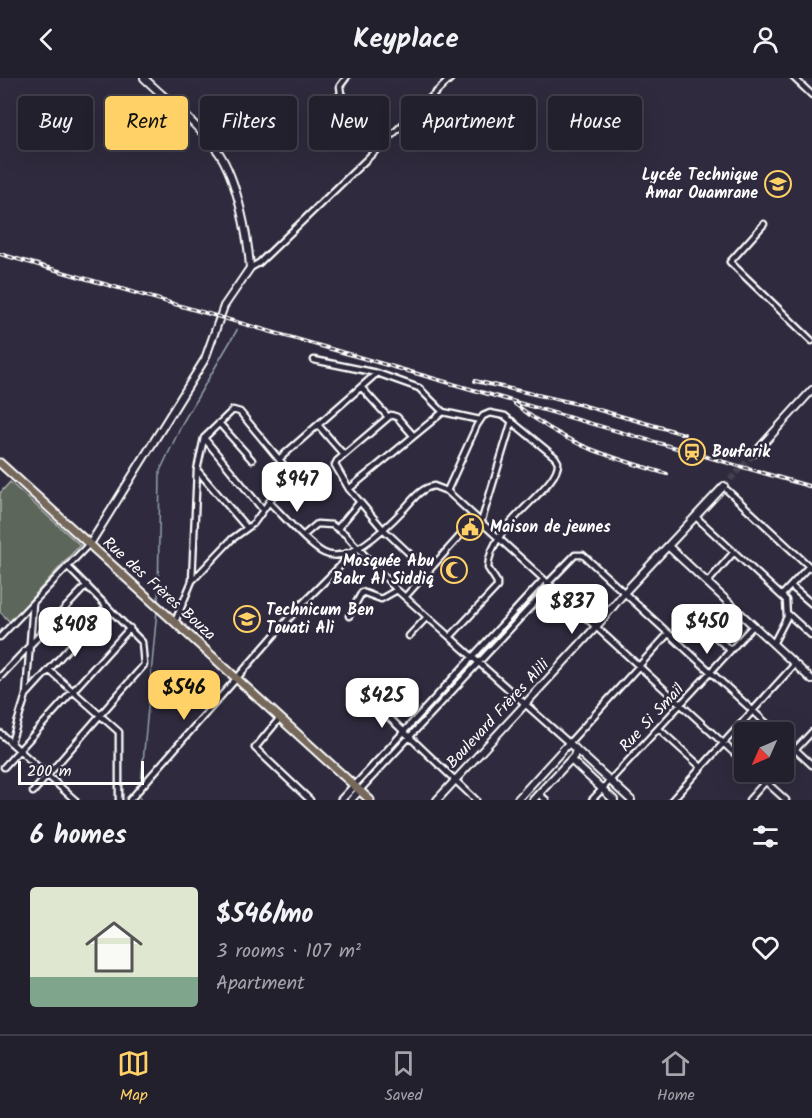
<!DOCTYPE html>
<meta charset="utf-8">
<style>
:root{--surface:#23202e;--page:#2b2836;--text:#f1f3f6;--muted:#a3a3aa;--line:#403e4a;--accent:#ffd166}
body{margin:0;font-family:Kalam,sans-serif;background:var(--page);color:var(--text);height:100vh;display:flex;flex-direction:column;font-size:22px;white-space:nowrap}
*{box-sizing:border-box;margin:0}
p{font-size:20px;color:var(--muted)}
.icon{flex:none;width:33px;height:33px;fill:none;stroke:currentColor;stroke-width:2;stroke-linecap:round;stroke-linejoin:round}
.map{position:relative;height:722px;overflow:hidden}
.panel{display:flex;flex-direction:column;background:var(--surface);flex:1}
.panel>*{flex:none}
.top-card{position:absolute;left:18px;top:18px;width:777px;height:54px;display:flex;gap:12px}
.needle{width:39px;rotate:225deg}
.buttons{position:absolute;left:734px;top:644px;display:grid;gap:12px}
.buttons a{display:grid;place-items:center;width:60px;height:60px;border-radius:6px;background:var(--surface);box-shadow:0 6px 24px #0002,0 0 0 2px var(--line);font-size:30px}
.scale{position:absolute;left:18px;bottom:15px;width:126px;box-sizing:border-box;padding-left:6px;border:3px solid #fff;border-top:0;font-size:16px;line-height:21px;white-space:nowrap;color:#fff;-webkit-text-stroke:4px #2f2a3d;paint-order:stroke}
.price{position:absolute;translate:-50% -51px;padding:0 14px;border-radius:12px;background:#fff;color:#222;font-size:20px;line-height:39px;filter:drop-shadow(0 2px 3px #0008)}
.price::after{content:'';position:absolute;left:50%;top:36px;width:18px;height:14px;margin-left:-9px;background:inherit;clip-path:polygon(0 0,100% 0,50% 100%)}
.price.current{background:var(--accent);color:#111}
ul{padding:0;list-style:none}
li{display:flex;align-items:center;gap:18px;height:150px;padding:0 30px}
li+li{border-top:2px solid var(--line)}
li span{display:grid;place-items:center;flex:none;width:168px;height:120px;border-radius:6px;color:#555}
li>.icon{margin-inline-start:auto}
span .icon{width:72px;height:72px;fill:#fffc;stroke-width:1}
li b{font-size:26px}
h2{display:flex;justify-content:space-between;align-items:center;height:72px;padding:0 30px;font-size:26px}
.tag{padding:0 21px;border-radius:6px;background:var(--surface);box-shadow:0 6px 24px #0002,0 0 0 2px var(--line);font-size:21px;line-height:54px}
.tag.current{background:var(--accent);color:#111}
header{display:flex;justify-content:space-between;align-items:center;height:78px;padding:0 30px;background:var(--surface);font-size:27px;font-weight:700}
.menu{display:flex;justify-content:space-around;align-items:center;height:84px;border-top:2px solid var(--line);background:var(--surface);font-size:16px;color:var(--muted)}
.menu a{display:grid;justify-items:center;gap:3px}
.menu .current{color:var(--accent)}
.map>svg:first-child{display:block}
</style>
<header><svg class="icon" aria-label="back" viewBox="0 0 24 24"><path d="M15 5l-7 7 7 7"/></svg>Keyplace<svg class="icon" aria-label="person" viewBox="0 0 24 24"><circle cx="12" cy="8" r="4"/><path d="M4 21q1-7 8-7t8 7"/></svg></header>
<div class="map">
<svg width="812" height="722" viewBox="0 0 812 722">
<rect width="100%" height="100%" fill="#2f2a3d"/>
<filter id="ink" filterUnits="userSpaceOnUse"><feTurbulence type="fractalNoise" baseFrequency=".0167" numOctaves="2"/><feDisplacementMap in="SourceGraphic" scale="12" xChannelSelector="R" yChannelSelector="G"/><feConvolveMatrix kernelMatrix="1 2 1 2 8 2 1 2 1" color-interpolation-filters="sRGB"/></filter>
<g filter="url(#ink)">
<path fill="#5d665a" stroke="#aeb2ac" stroke-width="1.5" d="M10,404L80,467L10,544L0,534V415Z"/>
<g fill="none" stroke-linecap="round" stroke-linejoin="round">
<path stroke="#94a3ad" stroke-width="1.5" d="M158,524L160,393L183,344L237,252
M141,706L157,532
M140,722V714"/>
<path stroke="#443f50" stroke-width="6" stroke-dasharray="6 3" stroke-linecap="butt" d="M724,408L755,375"/>
<defs>
<path id="street" d="M794,0L812,17
M341,16L384,63
M324,31L341,16L340,8L346,0
M764,146L730,184L812,263
M250,190L259,185L451,0
M314,282L377,295
M361,309L388,339
M443,334L480,342
M219,345L252,382
M318,347L344,377
M204,360L263,432
M279,381L377,295L419,310L443,334L349,411L382,450L428,493
M198,393L247,450
M349,411L335,387L337,383L391,337L397,339L412,356
M727,412L812,491
M447,413L477,347L483,338L490,335L505,338L555,379L558,384C560,410 489,446 488,490L497,504V509L450,559
M696,439L786,522L787,539L773,566
M481,445L512,343
M338,450L359,425
M304,457L317,446L332,447L345,456L397,512L569,665L668,556
M192,503L197,392L204,360L233,332L240,334L287,391V398L269,424
M707,505L734,474
M547,506L575,477H583L776,654
M791,508L812,526
M782,517L809,488
M405,519L476,440
M788,536L812,558
M349,538L362,514L381,521L397,512
M698,543L730,572
M175,544L192,503L232,461L254,445L269,424C284,438 308,467 324,475C349,488 389,447 405,430C414,420 421,410 434,408L447,413L744,684
M409,558L427,539
M0,559L89,466
M49,592L119,654V722
M0,599L87,507
M26,617L107,528
M377,630L355,610H358L476,722
M280,640L255,670L310,722
M659,651L701,689
M0,655L75,722
M783,660L812,687
M11,665L26,617L33,525
M783,685L812,654
M4,689L130,550
M754,693L786,722
M354,708L543,502
M360,712L550,508
M33,714L144,587L142,564L68,489
M539,716L546,722
M130,722L299,529L353,475
M592,722L753,548
M672,722L795,586
M749,722L775,693"/>
<path id="secondary" d="M755,375L812,312
M90,466L205,281L224,228L250,190C248,158 237,102 219,75C198,46 169,24 144,0
M669,469L812,602
M571,682L614,722
M341,722L354,708
M351,722L360,712
M437,722L596,549L624,515L724,408
M517,722L569,665L631,722
M533,722L574,678L576,671"/>
<path id="primary" d="M0,385L370,722"/>
</defs>
<use href="#street" stroke="#fff" stroke-width="9"/>
<use href="#secondary" stroke="#fff" stroke-width="10"/>
<use href="#primary" stroke="#fff" stroke-width="11"/>
<use href="#street" stroke="#2f2a3d" stroke-width="4.5"/>
<use href="#secondary" stroke="#2f2a3d" stroke-width="6"/>
<use href="#primary" stroke="#76695c" stroke-width="7"/>
<defs>
<path id="rail" d="M0,176L812,409
M475,303L578,326L684,356
M515,326C568,368 604,377 667,396"/>
</defs>
<use href="#rail" stroke="#fff" stroke-width="4"/>
<use href="#rail" stroke="#2f2a3d" stroke-width="1.5" stroke-dasharray="4.5" stroke-linecap="butt"/>
</g>
</g>
<defs>
<symbol id="school-ring" viewBox="-11 -11 22 22"><circle r="9.5" fill="#2f2a3d" stroke="#ffd166" stroke-width="1.5"/><path d="M0-5L7-2L0 1L-7-2ZM-4 1L0 2.5L4 1V4Q0 6-4 4Z" fill="#ffd166"/></symbol>
<symbol id="station-ring" viewBox="-11 -11 22 22"><circle r="9.5" fill="#2f2a3d" stroke="#ffd166" stroke-width="1.5"/><path d="M-3-6H3Q5-6 5-4V2Q5 4 3 4L4.5 6H3L1.5 4h-3L-3 6H-4.5L-3 4Q-5 4-5 2V-4Q-5-6-3-6ZM-3.5-4v3h7v-3ZM-3.5 1v1.5H-2V1ZM2 1v1.5H3.5V1Z" fill="#ffd166"/></symbol>
<symbol id="civic-ring" viewBox="-11 -11 22 22"><circle r="9.5" fill="#2f2a3d" stroke="#ffd166" stroke-width="1.5"/><path d="M-.6-6.5H3V-4.5H.6V-3L4-1V1h2V6H-6V1h2V-1L-.6-3ZM-1.2 2.5V6h2.4V2.5Z" fill="#ffd166"/></symbol>
<symbol id="mosque-ring" viewBox="-11 -11 22 22"><circle r="9.5" fill="#2f2a3d" stroke="#ffd166" stroke-width="1.5"/><path d="M3.5-4.9A6 6 0 1 0 3.5 4.9A5 5 0 1 1 3.5-4.9Z" fill="#ffd166"/></symbol>
</defs>
<g fill-rule="evenodd">
<use href="#school-ring" x="763" y="91" width="30" height="30"/>
<use href="#station-ring" x="677" y="359" width="30" height="30"/>
<use href="#civic-ring" x="455" y="434" width="30" height="30"/>
<use href="#mosque-ring" x="439" y="477" width="30" height="30"/>
<use href="#school-ring" x="232" y="526" width="30" height="30"/>
</g>
<g text-anchor="middle" dominant-baseline="central" stroke-width="5" stroke-linejoin="round" paint-order="stroke">
<g font-size="16" font-weight="bold" fill="#fff" stroke="#2f2a3d" text-anchor="start">
<text x="758" y="97" text-anchor="end">Lycée Technique<tspan x="758" dy="18">Amar Ouamrane</tspan></text>
<text x="712" y="374">Boufarik</text>
<text x="490" y="449">Maison de jeunes</text>
<text x="434" y="483" text-anchor="end">Mosquée Abu<tspan x="434" dy="18">Bakr Al Siddiq</tspan></text>
<text x="266" y="532">Technicum Ben<tspan x="266" dy="18">Touati Ali</tspan></text>
</g>
<g font-size="16" fill="#fff" stroke="#2f2a3d">
<text transform="translate(159 511) rotate(42)">Rue des Frères Bouza</text>
<text transform="translate(498 636) rotate(-47)">Boulevard Frères Alili</text>
<text transform="translate(652 640) rotate(-47)">Rue Si Smaïl</text>
</g>
</g>
</svg>
<div class="buttons">
<a><svg class="needle" viewBox="-14 -14 28 28"><path d="M0-13l5 13h-10z" fill="#e53935"/><path d="M0 13l5-13h-10z" fill="#a3a3aa"/></svg></a>
</div>
<div class="scale">200 m</div>
<b class="price" style="left:297px;top:435px">$947</b>
<b class="price" style="left:572px;top:557px">$837</b>
<b class="price" style="left:707px;top:577px">$450</b>
<b class="price" style="left:75px;top:580px">$408</b>
<b class="price current" style="left:184px;top:643px">$546</b>
<b class="price" style="left:382px;top:651px">$425</b>
<div class="top-card">
<a class="tag">Buy</a>
<a class="tag current">Rent</a>
<a class="tag">Filters</a>
<a class="tag">New</a>
<a class="tag">Apartment</a>
<a class="tag">House</a>
</div>
</div>
<section class="panel">
<h2>6 homes<svg class="icon" aria-label="filters" viewBox="0 0 24 24"><path d="M4 7h16M4 17h16"/><circle cx="9" cy="7" r="2"/><circle cx="15" cy="17" r="2"/></svg></h2>
<ul>
<li><span style="background:linear-gradient(#dfe7d0 75%,#7fa58c 0)"><svg class="icon" aria-label="home" viewBox="0 0 24 24"><path d="M3 11l9-7 9 7M6 9v11h12V9"/></svg></span><div><b>$546/mo</b><p>3 rooms · 107 m²</p><p>Apartment</p></div><svg class="icon" aria-label="heart" viewBox="0 0 24 24"><path d="M12 20l-8-8c-3-5 5-10 8-4 3-6 11-1 8 4z"/></svg></li>
</ul>
</section>
<nav class="menu">
<a class="current"><svg class="icon" aria-label="map" viewBox="0 0 24 24"><path d="M3 6l6-2 6 2 6-2v14l-6 2-6-2-6 2zM9 4v14M15 6v14"/></svg>Map</a>
<a><svg class="icon" aria-label="saved" viewBox="0 0 24 24"><path d="M7 4h10v16l-5-4-5 4z"/></svg>Saved</a>
<a><svg class="icon" aria-label="home" viewBox="0 0 24 24"><path d="M3 11l9-7 9 7M6 9v11h12V9"/></svg>Home</a>
</nav>
